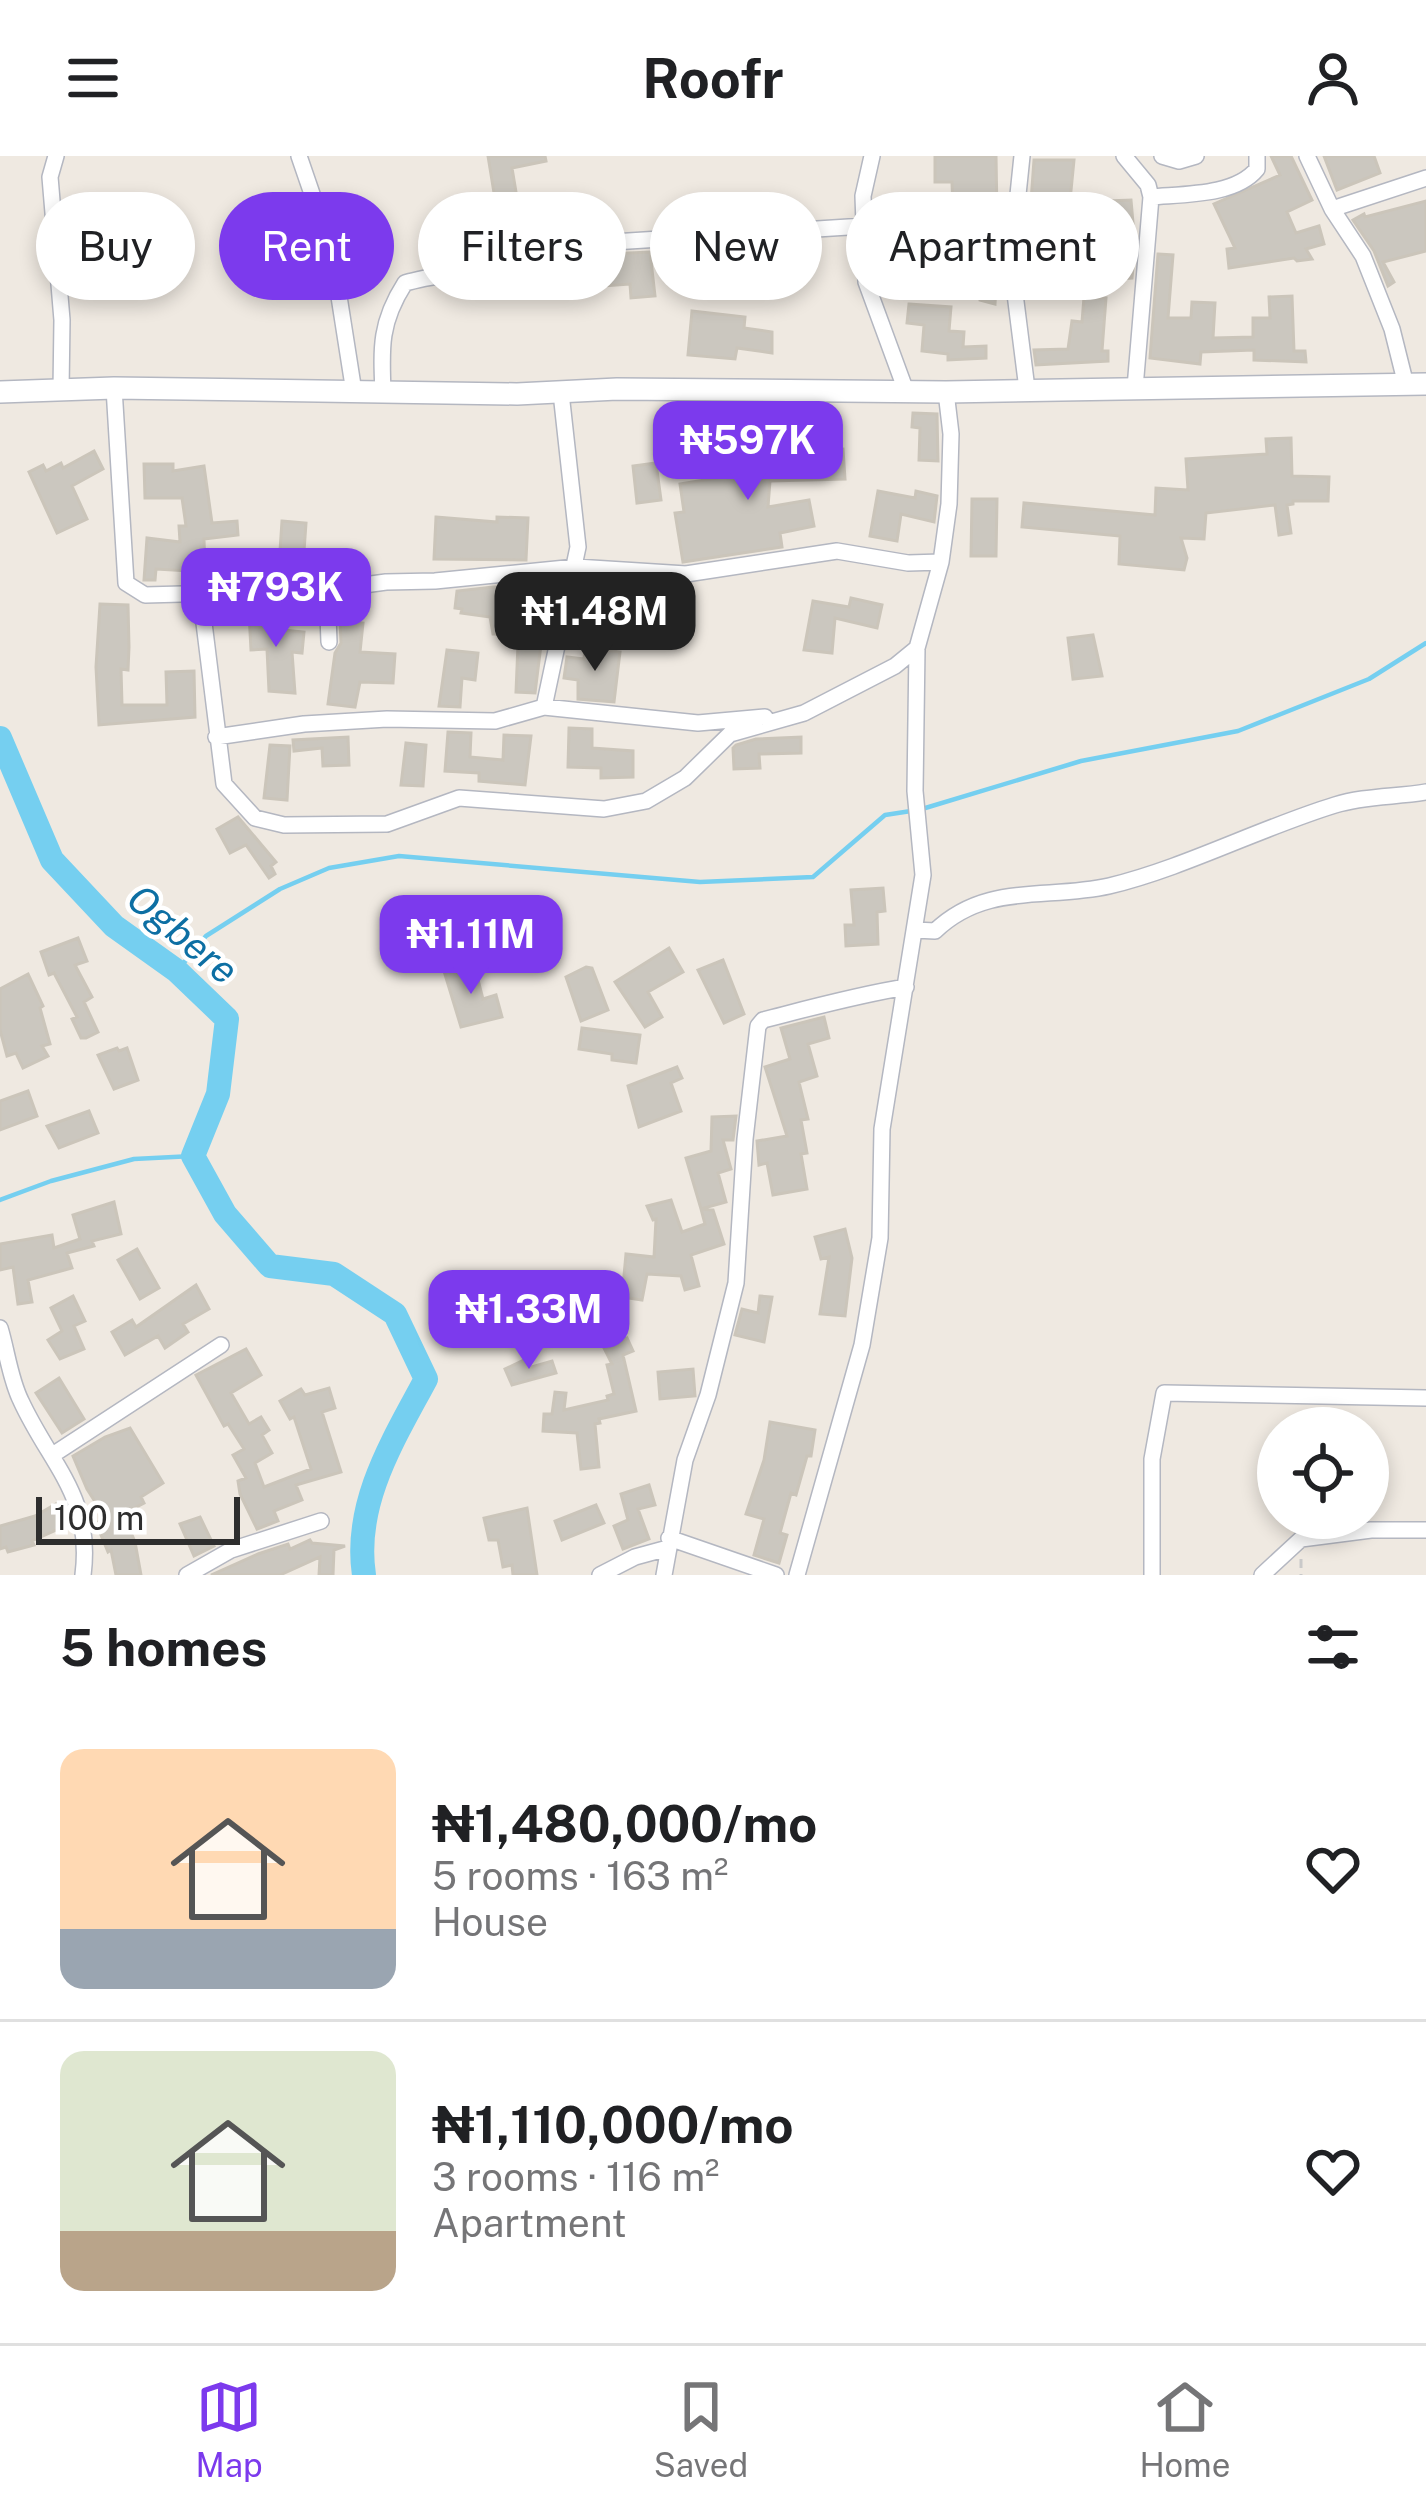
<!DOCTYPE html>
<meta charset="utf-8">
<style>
:root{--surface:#fff;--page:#f2f2f2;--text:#202124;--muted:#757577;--line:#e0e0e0;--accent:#7c3aed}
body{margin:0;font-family:"Public Sans",sans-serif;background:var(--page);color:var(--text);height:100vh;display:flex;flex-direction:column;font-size:45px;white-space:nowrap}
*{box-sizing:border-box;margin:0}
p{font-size:39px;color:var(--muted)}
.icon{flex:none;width:66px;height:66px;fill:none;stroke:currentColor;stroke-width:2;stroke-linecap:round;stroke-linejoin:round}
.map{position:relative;height:1419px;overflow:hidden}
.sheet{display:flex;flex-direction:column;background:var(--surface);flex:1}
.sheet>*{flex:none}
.top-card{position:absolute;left:36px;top:36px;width:1356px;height:108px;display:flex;gap:24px}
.controls{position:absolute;left:1257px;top:1251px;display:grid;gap:24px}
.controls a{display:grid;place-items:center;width:132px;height:132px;border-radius:50%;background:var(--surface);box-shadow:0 6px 18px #0003;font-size:60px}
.scale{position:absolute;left:36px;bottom:30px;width:204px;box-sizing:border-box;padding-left:12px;border:6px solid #2e2e2e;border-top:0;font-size:33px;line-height:42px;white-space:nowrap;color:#2e2e2e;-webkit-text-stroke:9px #fff;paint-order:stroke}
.price{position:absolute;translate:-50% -102px;padding:0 27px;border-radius:24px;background:var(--accent);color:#fff;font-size:39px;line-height:78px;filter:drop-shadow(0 3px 6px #0008)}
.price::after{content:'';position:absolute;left:50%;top:72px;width:36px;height:27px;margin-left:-18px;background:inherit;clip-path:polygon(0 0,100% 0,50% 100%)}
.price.active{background:#222;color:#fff}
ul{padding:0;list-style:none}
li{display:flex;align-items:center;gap:36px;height:300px;padding:0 60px}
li+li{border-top:3px solid var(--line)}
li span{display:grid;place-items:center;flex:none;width:336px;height:240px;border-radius:24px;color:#555}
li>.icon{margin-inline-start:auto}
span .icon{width:144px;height:144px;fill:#fffc;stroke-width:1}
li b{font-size:51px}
h2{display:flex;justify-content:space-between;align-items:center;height:144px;padding:0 60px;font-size:51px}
.tag{padding:0 42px;border-radius:54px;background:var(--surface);box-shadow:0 6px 18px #0003;font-size:42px;line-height:108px}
.tag.active{background:var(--accent);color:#fff}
header{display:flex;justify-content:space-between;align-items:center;height:156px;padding:0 60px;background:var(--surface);font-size:54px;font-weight:700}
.tab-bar{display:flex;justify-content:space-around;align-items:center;height:168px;border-top:3px solid var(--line);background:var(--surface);font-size:33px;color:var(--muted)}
.tab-bar a{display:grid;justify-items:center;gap:6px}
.tab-bar .active{color:var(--accent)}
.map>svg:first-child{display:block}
</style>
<header><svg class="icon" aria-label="menu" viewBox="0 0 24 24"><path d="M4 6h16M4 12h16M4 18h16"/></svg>Roofr<svg class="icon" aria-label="person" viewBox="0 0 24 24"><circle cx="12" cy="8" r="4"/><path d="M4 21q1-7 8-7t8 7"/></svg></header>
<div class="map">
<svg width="1426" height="1419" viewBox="0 0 1426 1419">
<rect width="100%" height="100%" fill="#efe9e1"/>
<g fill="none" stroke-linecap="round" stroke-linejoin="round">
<path stroke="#75cff0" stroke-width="4.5" d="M922,653L1081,605L1238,575L1369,523L1426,487
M177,815L206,780L280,733L329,712L399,700L700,726L813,721L885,659L911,655
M0,1044L51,1025L134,1003L193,1000"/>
<path stroke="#75cff0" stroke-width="24" d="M0,582L52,704L114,770L177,815L227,863L218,938L193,1000L225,1058L270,1110L334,1118L395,1158L426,1223C394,1283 353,1347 364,1419"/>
</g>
<path fill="#cbc7bf" stroke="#cbc5ba" stroke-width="3" d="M488,0H545L546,5L512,12L517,42L540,38L542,49L553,47L558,79L535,84L529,51L497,55Z
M935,0H996L997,59L992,89L987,88L986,110L997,111L995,148L980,144L979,133L957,129L963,56L953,54L952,26H935Z
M1271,0H1291L1312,44L1287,56L1296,77L1319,70L1324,88L1306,93L1312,103L1297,105L1294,102L1229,112L1227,93L1235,92L1214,48L1280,19Z
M1324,0H1374L1380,17L1337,34Z
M1034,4H1074L1067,75L1110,73L1108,45L1131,44L1135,90L1132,122L1054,127V102L1027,101Z
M1426,45V95L1383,106L1394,126L1388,130L1374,95L1353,64L1364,58L1365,61Z
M885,52L920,63L951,67L930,130L881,117L883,109L877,108V94L884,95L894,67L882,63Z
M703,93L711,134L688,138L681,97Z
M650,96L655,140L631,142L630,128L521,136L519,118L539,119L587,108L586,99Z
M1158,98L1173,99L1168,162H1191L1192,146L1215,147L1213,182L1253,181V162H1270L1269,141L1292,140L1294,195H1305L1306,206L1254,204V194L1201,196L1200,208L1150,202Z
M1084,141L1106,142L1102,195H1108V205L1036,209L1034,194L1068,193L1072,165L1082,166Z
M909,148L951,151L949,175L964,176L963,191L986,190V202L948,204V198L922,195L924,169L907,167Z
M692,155L745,161L744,172L772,176V197L737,192L735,203L688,199Z
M913,257L937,258L938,305L919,304L920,272L912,271Z
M1291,282L1292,320L1329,321L1328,345H1293V348L1287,349L1291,377L1279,379L1275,349L1206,357L1204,383L1181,382L1187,402L1184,414L1119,408L1120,380L1022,371L1024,347L1155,359L1156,332L1188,334L1186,303L1267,298L1266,283Z
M735,292L736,301L776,304V298L843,293L845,323L770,325L768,351L809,344L814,370L780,377L782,391L683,406L675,357L684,356L680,328L717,322L714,294Z
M94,295L103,313L72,330L87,363L57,377L29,316L43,309L46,315L61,307L63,312Z
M656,307L661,344L637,347L633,310Z
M144,308H173V315L204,310L212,367L237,365L238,379L204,383L205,416L156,413L155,424H144L147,382L180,386L179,370H186L182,342H145Z
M878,335L915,342L916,335L937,340L934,366L901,358L897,385L870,380Z
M972,343H997L996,400H971Z
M436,361L497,366V361L528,362L526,404L434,403Z
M282,365L306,367L302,423H290L291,410H279Z
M493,431L549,432L548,465L515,464V478H493L490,461L461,457L462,453L455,452L457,435Z
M652,439H675L676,481L654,482Z
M851,442L882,449L877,472L835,462L832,497L804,494L813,445L849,451Z
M100,448L128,449L129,491L128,514L121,513L122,549H167L166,516L194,515L195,561L99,569L96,511Z
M272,456L273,473L304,476L302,497L292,496L295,537L269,535L267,493L251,494L249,457Z
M340,465L363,467L360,496L395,498L393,527L360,526L355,551L328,548L335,497L341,487Z
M1093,479L1102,520L1073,523L1068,482Z
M518,488L541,489L535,537L516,536Z
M585,491L620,496L614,546L578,543V524L564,522L567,501L584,503Z
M447,494L478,497L475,524L462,522L460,551L439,550Z
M569,572L592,573V592L633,595V621L601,622V612L568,611Z
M448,576L471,577L470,601L503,604L504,579L531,580L525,629L479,625V617L445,615Z
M348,581L349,609L323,610L322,592L294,595L293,584Z
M801,581V597L759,598L760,612L734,613L733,592L736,589L756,583Z
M406,587L426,589L423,630L401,629Z
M270,589L290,590L287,644L264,642Z
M238,661L276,706L271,710L275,718L269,722L246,689L230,697L217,673Z
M883,732L885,755L877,756L878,788L846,790L845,769H854L851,734Z
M78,782L87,805L75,809L92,841L84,846L98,876L86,882H81L72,863L77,861L54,817L49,819L41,796Z
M669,792L683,816L648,836L662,861L645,871L615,826Z
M723,804L744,858L724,867L698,814Z
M474,808L483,843L496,839L502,861L461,871L444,815Z
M586,811L592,812L608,854L581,865L566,821Z
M28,818L43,850L40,852L50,888L42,890L48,900L23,912L16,897L7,900L0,874V833Z
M824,861L829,882L808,888L817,920L799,926L808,963L801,964L807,997L801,998L807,1033L773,1039L767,1007L759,1009L757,985L787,980L765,911L790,903L781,872Z
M582,872L640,879L636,907L612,904V898L579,893Z
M117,892L119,895L127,892L138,924L114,933L98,899Z
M677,911L682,922L671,927L681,955L639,971L628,930Z
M28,935L37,960L0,974V945Z
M89,955L98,977L59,992L47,970Z
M736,960L733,984H723L731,1013L718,1017L726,1046L701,1053L686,1002L711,995L712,961Z
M671,1044L682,1076L705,1068L701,1053L713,1054L724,1088L691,1099L699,1130L685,1134L681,1120L647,1118L642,1144L622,1141L626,1098L654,1101L656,1063L653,1064L647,1050Z
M114,1046L121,1078L92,1085L94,1090L67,1097L72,1112L28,1124L32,1146L18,1148L13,1111L0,1114V1088L52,1079L54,1092L80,1083L73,1059Z
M845,1073L852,1102L845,1160L820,1158L829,1101L821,1103L815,1081Z
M137,1093L159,1132L140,1143L118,1104Z
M196,1129L209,1153L183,1168L188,1176L165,1192L158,1180L125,1199L112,1176L132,1164L136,1171Z
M73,1140L85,1165L74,1170L84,1193L60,1203L48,1184L62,1175L51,1152Z
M760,1140L772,1141L764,1186L735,1179L742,1153L758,1157Z
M627,1182L633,1195L623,1199L636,1255L599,1263L600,1267L595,1268L599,1311L581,1313L577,1277L543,1275L544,1258H552L555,1236L566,1237L564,1254L608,1244L607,1240L614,1238L607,1209L612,1208L604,1192Z
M246,1193L261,1219L231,1237L249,1268L261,1261L269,1274L262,1279L272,1297L255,1307L264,1331L311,1313L294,1261L290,1263L280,1245L301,1233L305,1239L329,1232L335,1252L322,1256L341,1316L296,1329L302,1344L274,1355L278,1365L257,1373L240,1338L238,1325L246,1322L233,1299L244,1293L228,1268L224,1270L196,1219Z
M524,1204L528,1212L552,1205L556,1217L512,1229L505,1213Z
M693,1213L695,1240L660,1243L658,1216Z
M59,1222L84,1263L62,1277L36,1237Z
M770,1266L815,1274L811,1300H807L796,1339L791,1337L780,1377L787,1379L779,1407L754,1399L764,1363L746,1358L764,1304Z
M130,1272L163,1327L141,1341L144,1347L123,1358L135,1386L141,1419H116L111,1394L108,1396L96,1367L106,1363L87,1333L73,1300L105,1281Z
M649,1329L655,1349L638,1353L649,1383L623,1393L614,1370L628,1364L621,1338Z
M56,1348L65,1370L32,1385L34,1389L8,1396L6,1391L0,1393V1370L35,1360Z
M596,1349L604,1367L562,1384L555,1365Z
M527,1352L537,1419H513L512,1409L503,1411L498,1384H489L484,1362Z
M200,1361L214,1390L194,1400L180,1368Z
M310,1384L312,1387L345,1390L334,1394L333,1419H319L320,1401L280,1419H211L258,1398L288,1388L290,1393Z"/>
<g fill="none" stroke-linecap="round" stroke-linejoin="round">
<defs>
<path id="street" d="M56,0L50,21L62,164L61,234
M299,0L332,96L354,236
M872,0L863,40L866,126L906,235
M1022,0L1011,106L1027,233
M1124,0L1148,29L1151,41L1135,232
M1162,0L1179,5L1196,0
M1307,0L1332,53L1363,100L1392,173L1406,229
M1151,41C1183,38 1235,40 1257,13V0
M1332,53L1426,22
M114,232L126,427L145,439L327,434L329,486
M383,236C381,191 380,166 405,127C433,119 462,117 490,110C536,98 564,85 613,86L864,70
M327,434L386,426L435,425L576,411L686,418L837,395L908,407L941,406
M195,440L204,467L224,628L255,662L284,669L387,668L459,642L604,653L646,645L685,622L730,578L804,557L895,510L917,492
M544,551L698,567L765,561
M216,581L304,568L387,563L495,565L544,551L578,391L561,237
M915,774L935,775C986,726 1047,744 1109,730C1184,712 1260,672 1335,649C1363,640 1397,641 1426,636
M0,1172C7,1195 10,1223 21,1245C51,1310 93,1340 83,1419
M54,1298L221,1189
M669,1382L776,1419
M187,1419L231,1394L321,1365
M600,1419L635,1401L668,1392
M664,1419L685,1304L708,1239L736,1127L745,983L758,870L763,864C810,852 857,839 906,831
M797,1419L862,1189L880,1082L882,973L923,719L915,635L917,492L941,406L949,348L951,278L946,236
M1152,1419V1303L1164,1237L1426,1242
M1262,1419L1301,1383L1371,1374H1426"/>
<path id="secondary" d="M0,236L114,232L517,238L617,233L946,236L1426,228"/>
</defs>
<use href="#street" stroke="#b4b7c1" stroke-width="18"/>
<use href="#secondary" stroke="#b4b7c1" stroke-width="24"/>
<path stroke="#c9c9c9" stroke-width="3" stroke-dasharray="9 6" stroke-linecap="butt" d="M1301,1403V1419"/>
<use href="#street" stroke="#fff" stroke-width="15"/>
<use href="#secondary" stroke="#fff" stroke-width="21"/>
</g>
<g text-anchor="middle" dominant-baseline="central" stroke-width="9" stroke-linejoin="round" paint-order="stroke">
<g font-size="39" font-style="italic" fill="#0d6fa3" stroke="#fff">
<text transform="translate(183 778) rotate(40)">Ogbere</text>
</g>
</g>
</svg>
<div class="controls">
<a><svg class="icon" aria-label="locate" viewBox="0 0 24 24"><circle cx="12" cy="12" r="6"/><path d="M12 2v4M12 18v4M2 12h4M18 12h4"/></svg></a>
</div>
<div class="scale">100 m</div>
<b class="price" style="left:748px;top:347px">₦597K</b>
<b class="price" style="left:276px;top:494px">₦793K</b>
<b class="price active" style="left:595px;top:518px">₦1.48M</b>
<b class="price" style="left:471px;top:841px">₦1.11M</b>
<b class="price" style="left:529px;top:1216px">₦1.33M</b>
<div class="top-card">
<a class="tag">Buy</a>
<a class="tag active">Rent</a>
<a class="tag">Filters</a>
<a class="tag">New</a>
<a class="tag">Apartment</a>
</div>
</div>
<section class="sheet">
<h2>5 homes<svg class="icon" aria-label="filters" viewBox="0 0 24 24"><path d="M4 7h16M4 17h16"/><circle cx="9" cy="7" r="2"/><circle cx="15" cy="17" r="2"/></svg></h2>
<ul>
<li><span style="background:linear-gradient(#ffd9b3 75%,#9aa5b1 0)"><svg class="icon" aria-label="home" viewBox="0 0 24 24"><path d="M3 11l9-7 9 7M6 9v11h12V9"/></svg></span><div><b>₦1,480,000/mo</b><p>5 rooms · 163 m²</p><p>House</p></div><svg class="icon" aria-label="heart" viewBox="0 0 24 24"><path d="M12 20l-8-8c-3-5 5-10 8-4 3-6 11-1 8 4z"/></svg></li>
<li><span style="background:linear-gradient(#dfe7d0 75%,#b9a48a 0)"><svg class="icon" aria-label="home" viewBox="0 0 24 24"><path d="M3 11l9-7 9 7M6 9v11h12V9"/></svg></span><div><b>₦1,110,000/mo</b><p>3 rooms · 116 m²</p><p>Apartment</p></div><svg class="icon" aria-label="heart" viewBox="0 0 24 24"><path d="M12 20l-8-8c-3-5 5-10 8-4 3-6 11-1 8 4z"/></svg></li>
</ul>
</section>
<nav class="tab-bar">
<a class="active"><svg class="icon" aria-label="map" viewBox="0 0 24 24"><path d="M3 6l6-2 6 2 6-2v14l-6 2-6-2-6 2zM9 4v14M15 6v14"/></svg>Map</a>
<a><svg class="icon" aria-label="saved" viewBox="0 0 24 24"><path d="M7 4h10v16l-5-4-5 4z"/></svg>Saved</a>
<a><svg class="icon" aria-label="home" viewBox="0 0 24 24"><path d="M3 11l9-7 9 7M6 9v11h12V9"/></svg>Home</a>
</nav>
